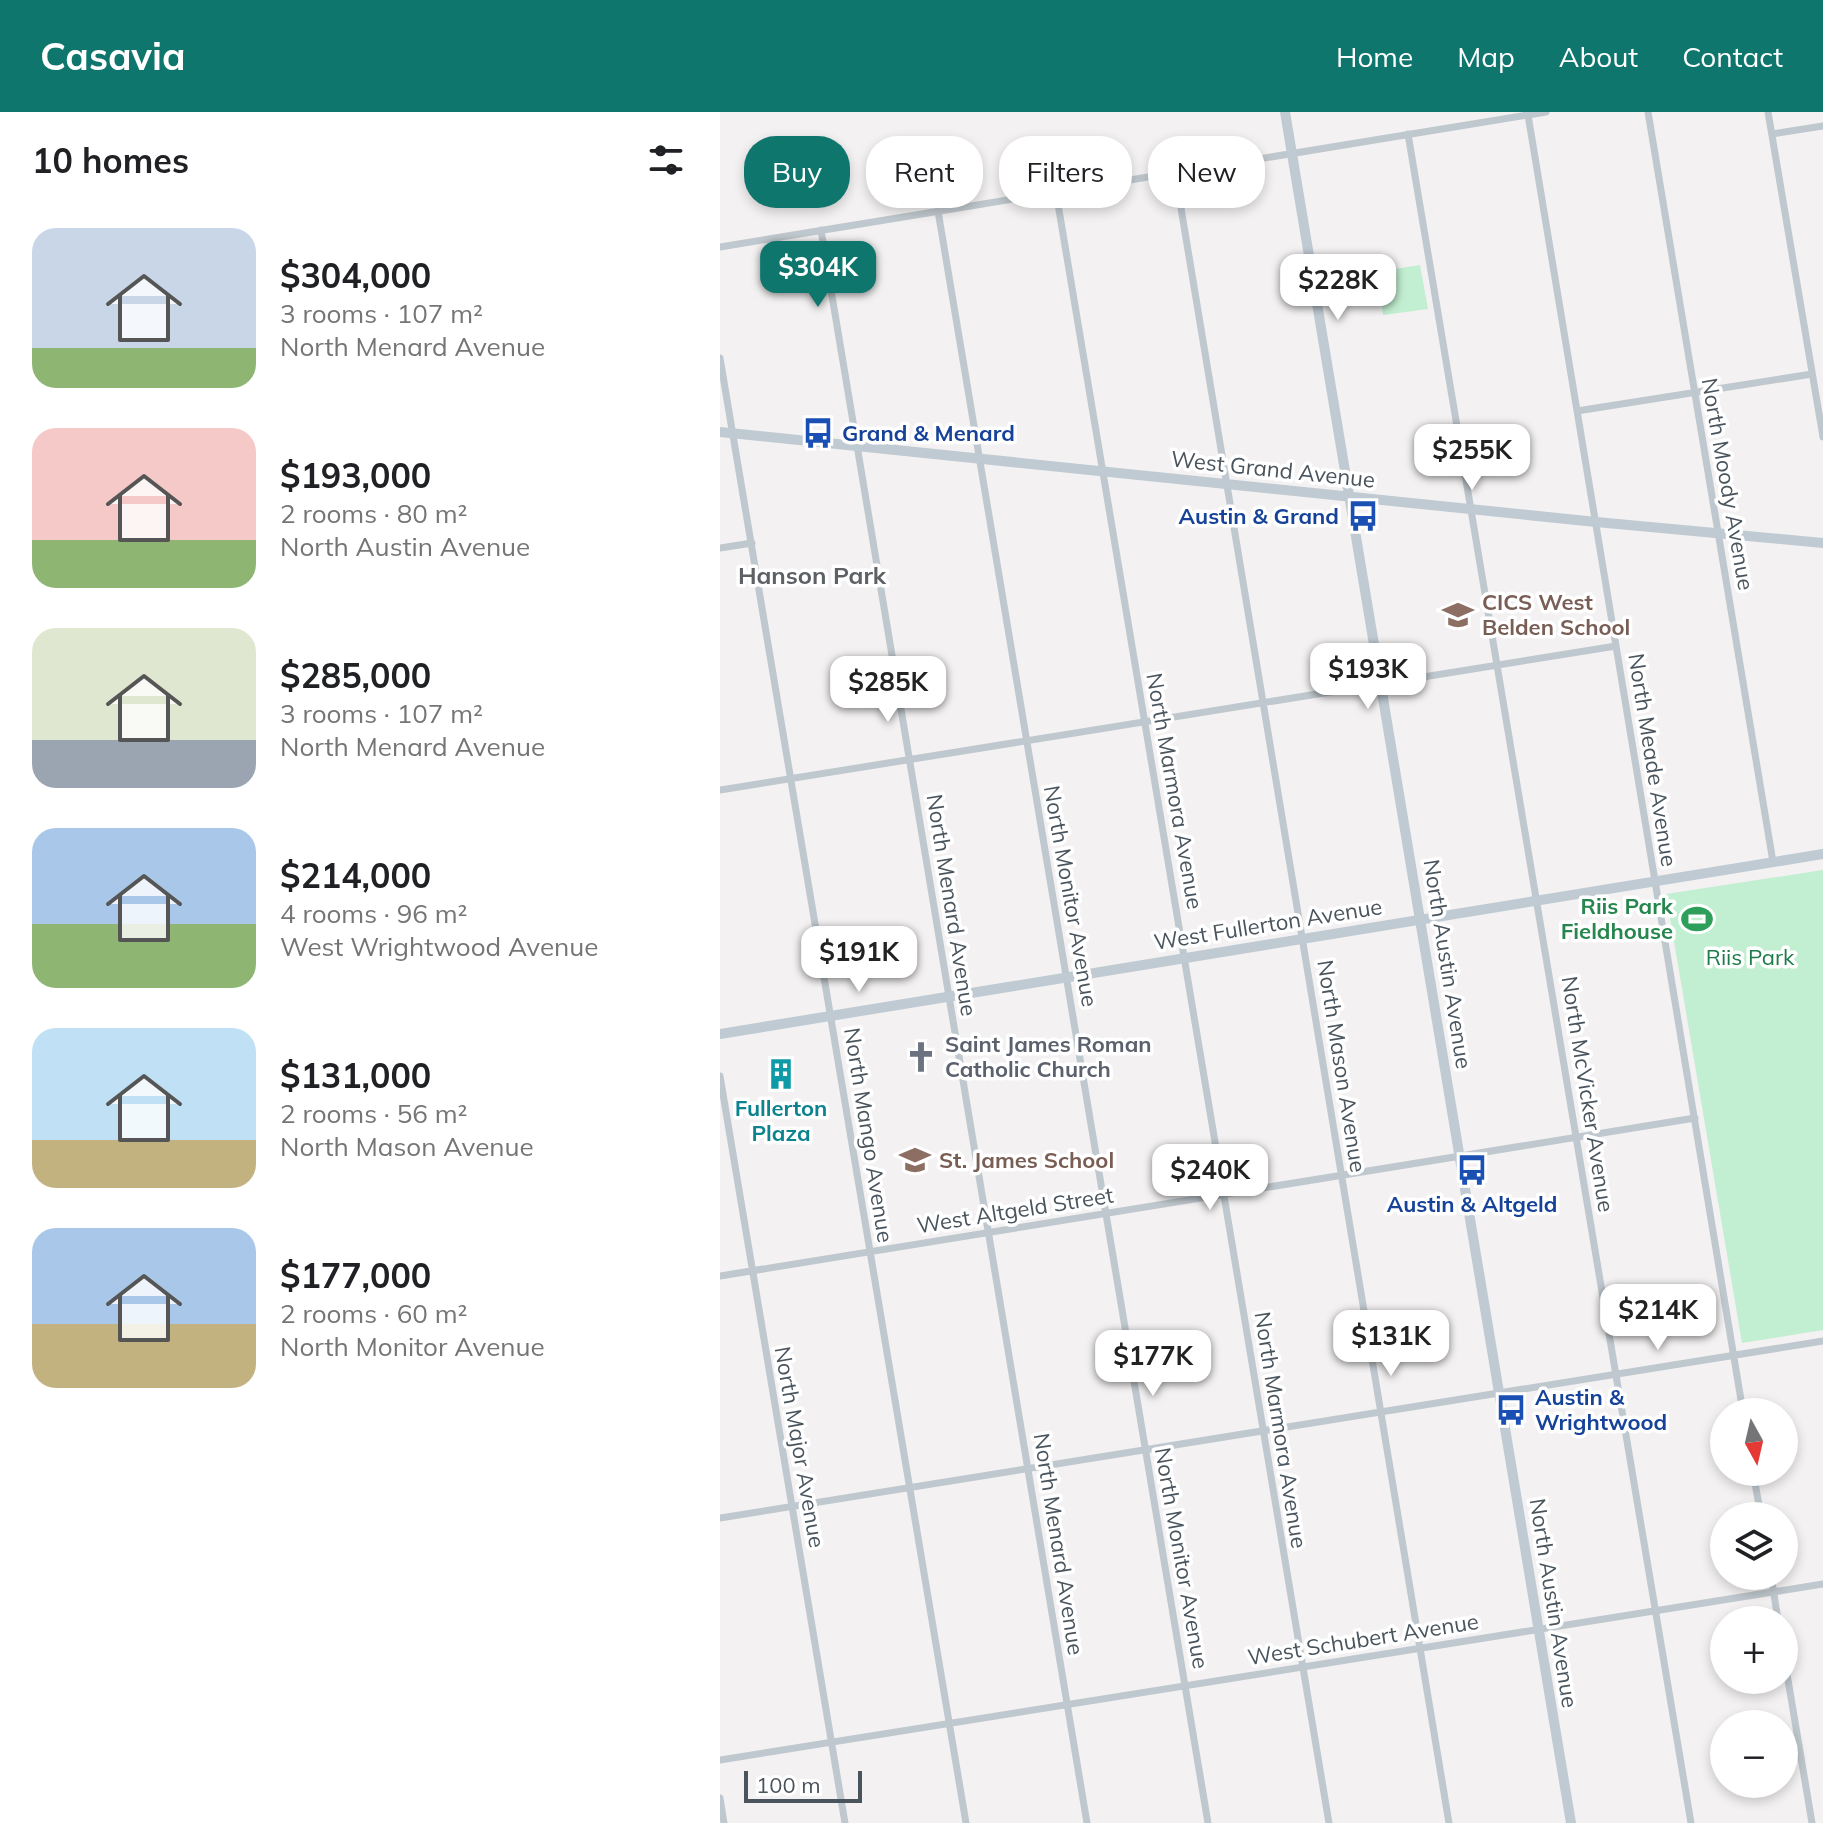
<!DOCTYPE html>
<meta charset="utf-8">
<style>
:root{--surface:#fff;--page:#f6f6f6;--text:#202124;--muted:#757577;--accent:#0f766e}
body{margin:0;font-family:Mulish,sans-serif;background:var(--page);color:var(--text);height:100vh;display:flex;flex-direction:column;font-size:30px;white-space:nowrap}
*{box-sizing:border-box;margin:0}
p{font-size:26px;color:var(--muted)}
.icon{flex:none;width:44px;height:44px;fill:none;stroke:currentColor;stroke-width:2;stroke-linecap:round;stroke-linejoin:round}
.map{position:relative;flex:1;overflow:hidden}
.drawer{display:flex;flex-direction:column;background:var(--surface);width:720px}
.drawer>*{flex:none}
.hud{position:absolute;left:24px;top:24px;width:760px;height:72px;display:flex;gap:16px}
.needle{width:52px;rotate:172deg}
.buttons{position:absolute;left:990px;top:1286px;display:grid;gap:16px}
.buttons a{display:grid;place-items:center;width:88px;height:88px;border-radius:50%;background:var(--surface);box-shadow:0 4px 12px #0003;font-size:40px}
.scale{position:absolute;left:24px;bottom:20px;width:118px;box-sizing:border-box;padding-left:8px;border:4px solid #49545d;border-top:0;font-size:22px;line-height:28px;white-space:nowrap;color:#49545d;-webkit-text-stroke:6px #fff;paint-order:stroke}
.price{position:absolute;translate:-50% -68px;padding:0 18px;border-radius:16px;background:#fff;color:#222;font-size:26px;line-height:52px;filter:drop-shadow(0 2px 4px #0008)}
.price::after{content:'';position:absolute;left:50%;top:48px;width:24px;height:18px;margin-left:-12px;background:inherit;clip-path:polygon(0 0,100% 0,50% 100%)}
.price.active{background:var(--accent);color:#fff}
ul{padding:0;list-style:none}
li{display:flex;align-items:center;gap:24px;height:200px;padding:0 32px}
li span{display:grid;place-items:center;flex:none;width:224px;height:160px;border-radius:24px;color:#555}
li>.icon{margin-inline-start:auto}
span .icon{width:96px;height:96px;fill:#fffc;stroke-width:1}
li b{font-size:34px}
h2{display:flex;justify-content:space-between;align-items:center;height:96px;padding:0 32px;font-size:34px}
.pill{padding:0 28px;border-radius:32px;background:var(--surface);box-shadow:0 4px 12px #0003;font-size:28px;line-height:72px}
.pill.active{background:var(--accent);color:#fff}
header{display:flex;align-items:center;gap:48px;box-sizing:border-box;height:112px;padding:0 40px;background:var(--accent);color:#fff}
header strong{font-size:38px}
nav{display:flex;gap:44px;margin-inline-start:auto;font-size:28px}
main{display:flex;flex:1;min-height:0}
.map>svg:first-child{display:block}
</style>
<header>
<strong>Casavia</strong>
<nav><a>Home</a><a>Map</a><a>About</a><a>Contact</a></nav>
</header>
<main>
<section class="drawer">
<h2>10 homes<svg class="icon" aria-label="filters" viewBox="0 0 24 24"><path d="M4 7h16M4 17h16"/><circle cx="9" cy="7" r="2"/><circle cx="15" cy="17" r="2"/></svg></h2>
<ul>
<li><span style="background:linear-gradient(#c9d6e8 75%,#8fb573 0)"><svg class="icon" aria-label="home" viewBox="0 0 24 24"><path d="M3 11l9-7 9 7M6 9v11h12V9"/></svg></span><div><b>$304,000</b><p>3 rooms · 107 m²</p><p>North Menard Avenue</p></div></li>
<li><span style="background:linear-gradient(#f6c9c9 70%,#8fb573 0)"><svg class="icon" aria-label="home" viewBox="0 0 24 24"><path d="M3 11l9-7 9 7M6 9v11h12V9"/></svg></span><div><b>$193,000</b><p>2 rooms · 80 m²</p><p>North Austin Avenue</p></div></li>
<li><span style="background:linear-gradient(#dfe7d0 70%,#9aa5b1 0)"><svg class="icon" aria-label="home" viewBox="0 0 24 24"><path d="M3 11l9-7 9 7M6 9v11h12V9"/></svg></span><div><b>$285,000</b><p>3 rooms · 107 m²</p><p>North Menard Avenue</p></div></li>
<li><span style="background:linear-gradient(#a9c7e8 60%,#8fb573 0)"><svg class="icon" aria-label="home" viewBox="0 0 24 24"><path d="M3 11l9-7 9 7M6 9v11h12V9"/></svg></span><div><b>$214,000</b><p>4 rooms · 96 m²</p><p>West Wrightwood Avenue</p></div></li>
<li><span style="background:linear-gradient(#bfe0f5 70%,#c2b280 0)"><svg class="icon" aria-label="home" viewBox="0 0 24 24"><path d="M3 11l9-7 9 7M6 9v11h12V9"/></svg></span><div><b>$131,000</b><p>2 rooms · 56 m²</p><p>North Mason Avenue</p></div></li>
<li><span style="background:linear-gradient(#a9c7e8 60%,#c2b280 0)"><svg class="icon" aria-label="home" viewBox="0 0 24 24"><path d="M3 11l9-7 9 7M6 9v11h12V9"/></svg></span><div><b>$177,000</b><p>2 rooms · 60 m²</p><p>North Monitor Avenue</p></div></li>
</ul>
</section>
<div class="map">
<svg width="1103" height="1711" viewBox="0 0 1103 1711">
<rect width="100%" height="100%" fill="#f3f1f1"/>
<path fill="#c2eed1" d="M700,153L708,197L663,203L656,160Z
M1103,758V1218L1022,1231L946,782Z"/>
<g fill="none" stroke-linecap="round" stroke-linejoin="round">
<path stroke="#bfc8ce" stroke-width="7" d="M928,0L1053,750
M1048,0L1103,325
M808,3L1023,1300
M688,22L971,1711
M1052,22L1103,14
M455,60L729,1711
M336,80L609,1711
M218,99L488,1711
M101,118L367,1711
M0,135L826,0
M0,246L246,1711
M857,299L1092,262
M0,436L32,431
M0,678L896,534
M0,964L125,1711
M0,1164L975,1006
M1033,1360L1041,1404
M0,1406L1103,1229
M1051,1464L1058,1508
M1064,1544L1092,1711
M0,1648L1103,1472
M0,1686L4,1711"/>
<path stroke="#bfcad3" stroke-width="10" d="M565,0L851,1711
M0,320L876,410L1103,431
M0,922L1103,742"/>
</g>
<defs>
<symbol id="bus-bare" viewBox="-9 -9 18 18"><path d="M-5-6H5V4H4V6H2V4H-2V6H-4V4H-5ZM-3.5-4V0h7V-4ZM-3.5 1.2v1.5H-2V1.2ZM2 1.2v1.5H3.5V1.2Z" fill="#1a4fb4" stroke="#fff" stroke-width="2.5" paint-order="stroke"/></symbol>
<symbol id="school-bare" viewBox="-9 -9 18 18"><path d="M0-5L7-2L0 1L-7-2ZM-4 1L0 2.5L4 1V4Q0 6-4 4Z" fill="#8d6e63" stroke="#fff" stroke-width="2.5" paint-order="stroke"/></symbol>
<symbol id="stadium-bare" viewBox="-9 -9 18 18"><path d="M0-5a6.5 5 0 1 0 0 10a6.5 5 0 1 0 0-10ZM-3.5-1.8h7v3.6h-7Z" fill="#2e9e5b" stroke="#fff" stroke-width="2.5" paint-order="stroke"/></symbol>
<symbol id="church-bare" viewBox="-9 -9 18 18"><path d="M-1.2-6h2.4v3.5h3.3v2.4h-3.3V6h-2.4V-.1h-3.3v-2.4h3.3Z" fill="#6b7280" stroke="#fff" stroke-width="2.5" paint-order="stroke"/></symbol>
<symbol id="building-bare" viewBox="-9 -9 18 18"><path d="M-4-6H4V6H1V3H-1V6H-4ZM-2.5-4.3h1.7v1.8h-1.7ZM.8-4.3h1.7v1.8H.8ZM-2.5-1h1.7V.8h-1.7ZM.8-1h1.7V.8H.8Z" fill="#0f9aa8" stroke="#fff" stroke-width="2.5" paint-order="stroke"/></symbol>
</defs>
<g fill-rule="evenodd">
<use href="#bus-bare" x="76" y="299" width="44" height="44"/>
<use href="#bus-bare" x="621" y="382" width="44" height="44"/>
<use href="#school-bare" x="716" y="481" width="44" height="44"/>
<use href="#stadium-bare" x="955" y="785" width="44" height="44"/>
<use href="#church-bare" x="179" y="923" width="44" height="44"/>
<use href="#building-bare" x="39" y="940" width="44" height="44"/>
<use href="#school-bare" x="173" y="1026" width="44" height="44"/>
<use href="#bus-bare" x="730" y="1036" width="44" height="44"/>
<use href="#bus-bare" x="769" y="1276" width="44" height="44"/>
</g>
<g text-anchor="middle" dominant-baseline="central" stroke-width="7" stroke-linejoin="round" paint-order="stroke">
<g font-size="22" font-weight="bold" fill="#164399" stroke="#fff" text-anchor="start">
<text x="122" y="321">Grand &amp; Menard</text>
<text x="619" y="404" text-anchor="end">Austin &amp; Grand</text>
<text x="752" y="1092" text-anchor="middle">Austin &amp; Altgeld</text>
<text x="815" y="1285">Austin &amp;<tspan x="815" dy="25">Wrightwood</tspan></text>
</g>
<g font-size="22" fill="#49545d" stroke="#fff">
<text transform="translate(553 357) rotate(6)">West Grand Avenue</text>
<text transform="translate(1008 372) rotate(80)">North Moody Avenue</text>
<text transform="translate(933 648) rotate(81)">North Meade Avenue</text>
<text transform="translate(455 679) rotate(80)">North Marmora Avenue</text>
<text transform="translate(351 784) rotate(80)">North Monitor Avenue</text>
<text transform="translate(232 793) rotate(81)">North Menard Avenue</text>
<text transform="translate(548 812) rotate(-9)">West Fullerton Avenue</text>
<text transform="translate(728 852) rotate(81)">North Austin Avenue</text>
<text transform="translate(622 954) rotate(81)">North Mason Avenue</text>
<text transform="translate(868 982) rotate(81)">North McVicker Avenue</text>
<text transform="translate(149 1023) rotate(81)">North Mango Avenue</text>
<text transform="translate(295 1098) rotate(-9)">West Altgeld Street</text>
<text transform="translate(561 1318) rotate(81)">North Marmora Avenue</text>
<text transform="translate(80 1335) rotate(80)">North Major Avenue</text>
<text transform="translate(339 1432) rotate(81)">North Menard Avenue</text>
<text transform="translate(462 1446) rotate(80)">North Monitor Avenue</text>
<text transform="translate(834 1491) rotate(81)">North Austin Avenue</text>
<text transform="translate(643 1527) rotate(-9)">West Schubert Avenue</text>
</g>
<g font-size="22" font-weight="bold" fill="#785e54" stroke="#fff" text-anchor="start">
<text x="762" y="490">CICS West<tspan x="762" dy="25">Belden School</tspan></text>
<text x="219" y="1048">St. James School</text>
</g>
<g font-size="22" font-weight="bold" fill="#27864d" stroke="#fff" text-anchor="end">
<text x="953" y="794">Riis Park<tspan x="953" dy="25">Fieldhouse</tspan></text>
</g>
<g font-size="22" fill="#1c7c49" stroke="#fff">
<text x="1030" y="845">Riis Park</text>
</g>
<g font-size="22" font-weight="bold" fill="#5b616d" stroke="#fff" text-anchor="start">
<text x="225" y="932">Saint James Roman<tspan x="225" dy="25">Catholic Church</tspan></text>
</g>
<g font-size="22" font-weight="bold" fill="#0d838f" stroke="#fff">
<text x="61" y="996">Fullerton<tspan x="61" dy="25">Plaza</tspan></text>
</g>
<g font-size="24" font-weight="bold" fill="#5d6165" stroke="#fff">
<text x="92" y="463">Hanson Park</text>
</g>
</g>
</svg>
<div class="buttons">
<a><svg class="needle" viewBox="-14 -14 28 28"><path d="M0-13l5 13h-10z" fill="#e53935"/><path d="M0 13l5-13h-10z" fill="#757577"/></svg></a>
<a><svg class="icon" aria-label="layers" viewBox="0 0 24 24"><path d="M12 4l9 5-9 5-9-5zM3 14l9 5 9-5"/></svg></a>
<a>+</a>
<a>−</a>
</div>
<div class="scale">100 m</div>
<b class="price active" style="left:98px;top:197px">$304K</b>
<b class="price" style="left:618px;top:210px">$228K</b>
<b class="price" style="left:752px;top:380px">$255K</b>
<b class="price" style="left:648px;top:599px">$193K</b>
<b class="price" style="left:168px;top:612px">$285K</b>
<b class="price" style="left:139px;top:882px">$191K</b>
<b class="price" style="left:490px;top:1100px">$240K</b>
<b class="price" style="left:938px;top:1240px">$214K</b>
<b class="price" style="left:671px;top:1266px">$131K</b>
<b class="price" style="left:433px;top:1286px">$177K</b>
<div class="hud">
<a class="pill active">Buy</a>
<a class="pill">Rent</a>
<a class="pill">Filters</a>
<a class="pill">New</a>
</div>
</div>
</main>
